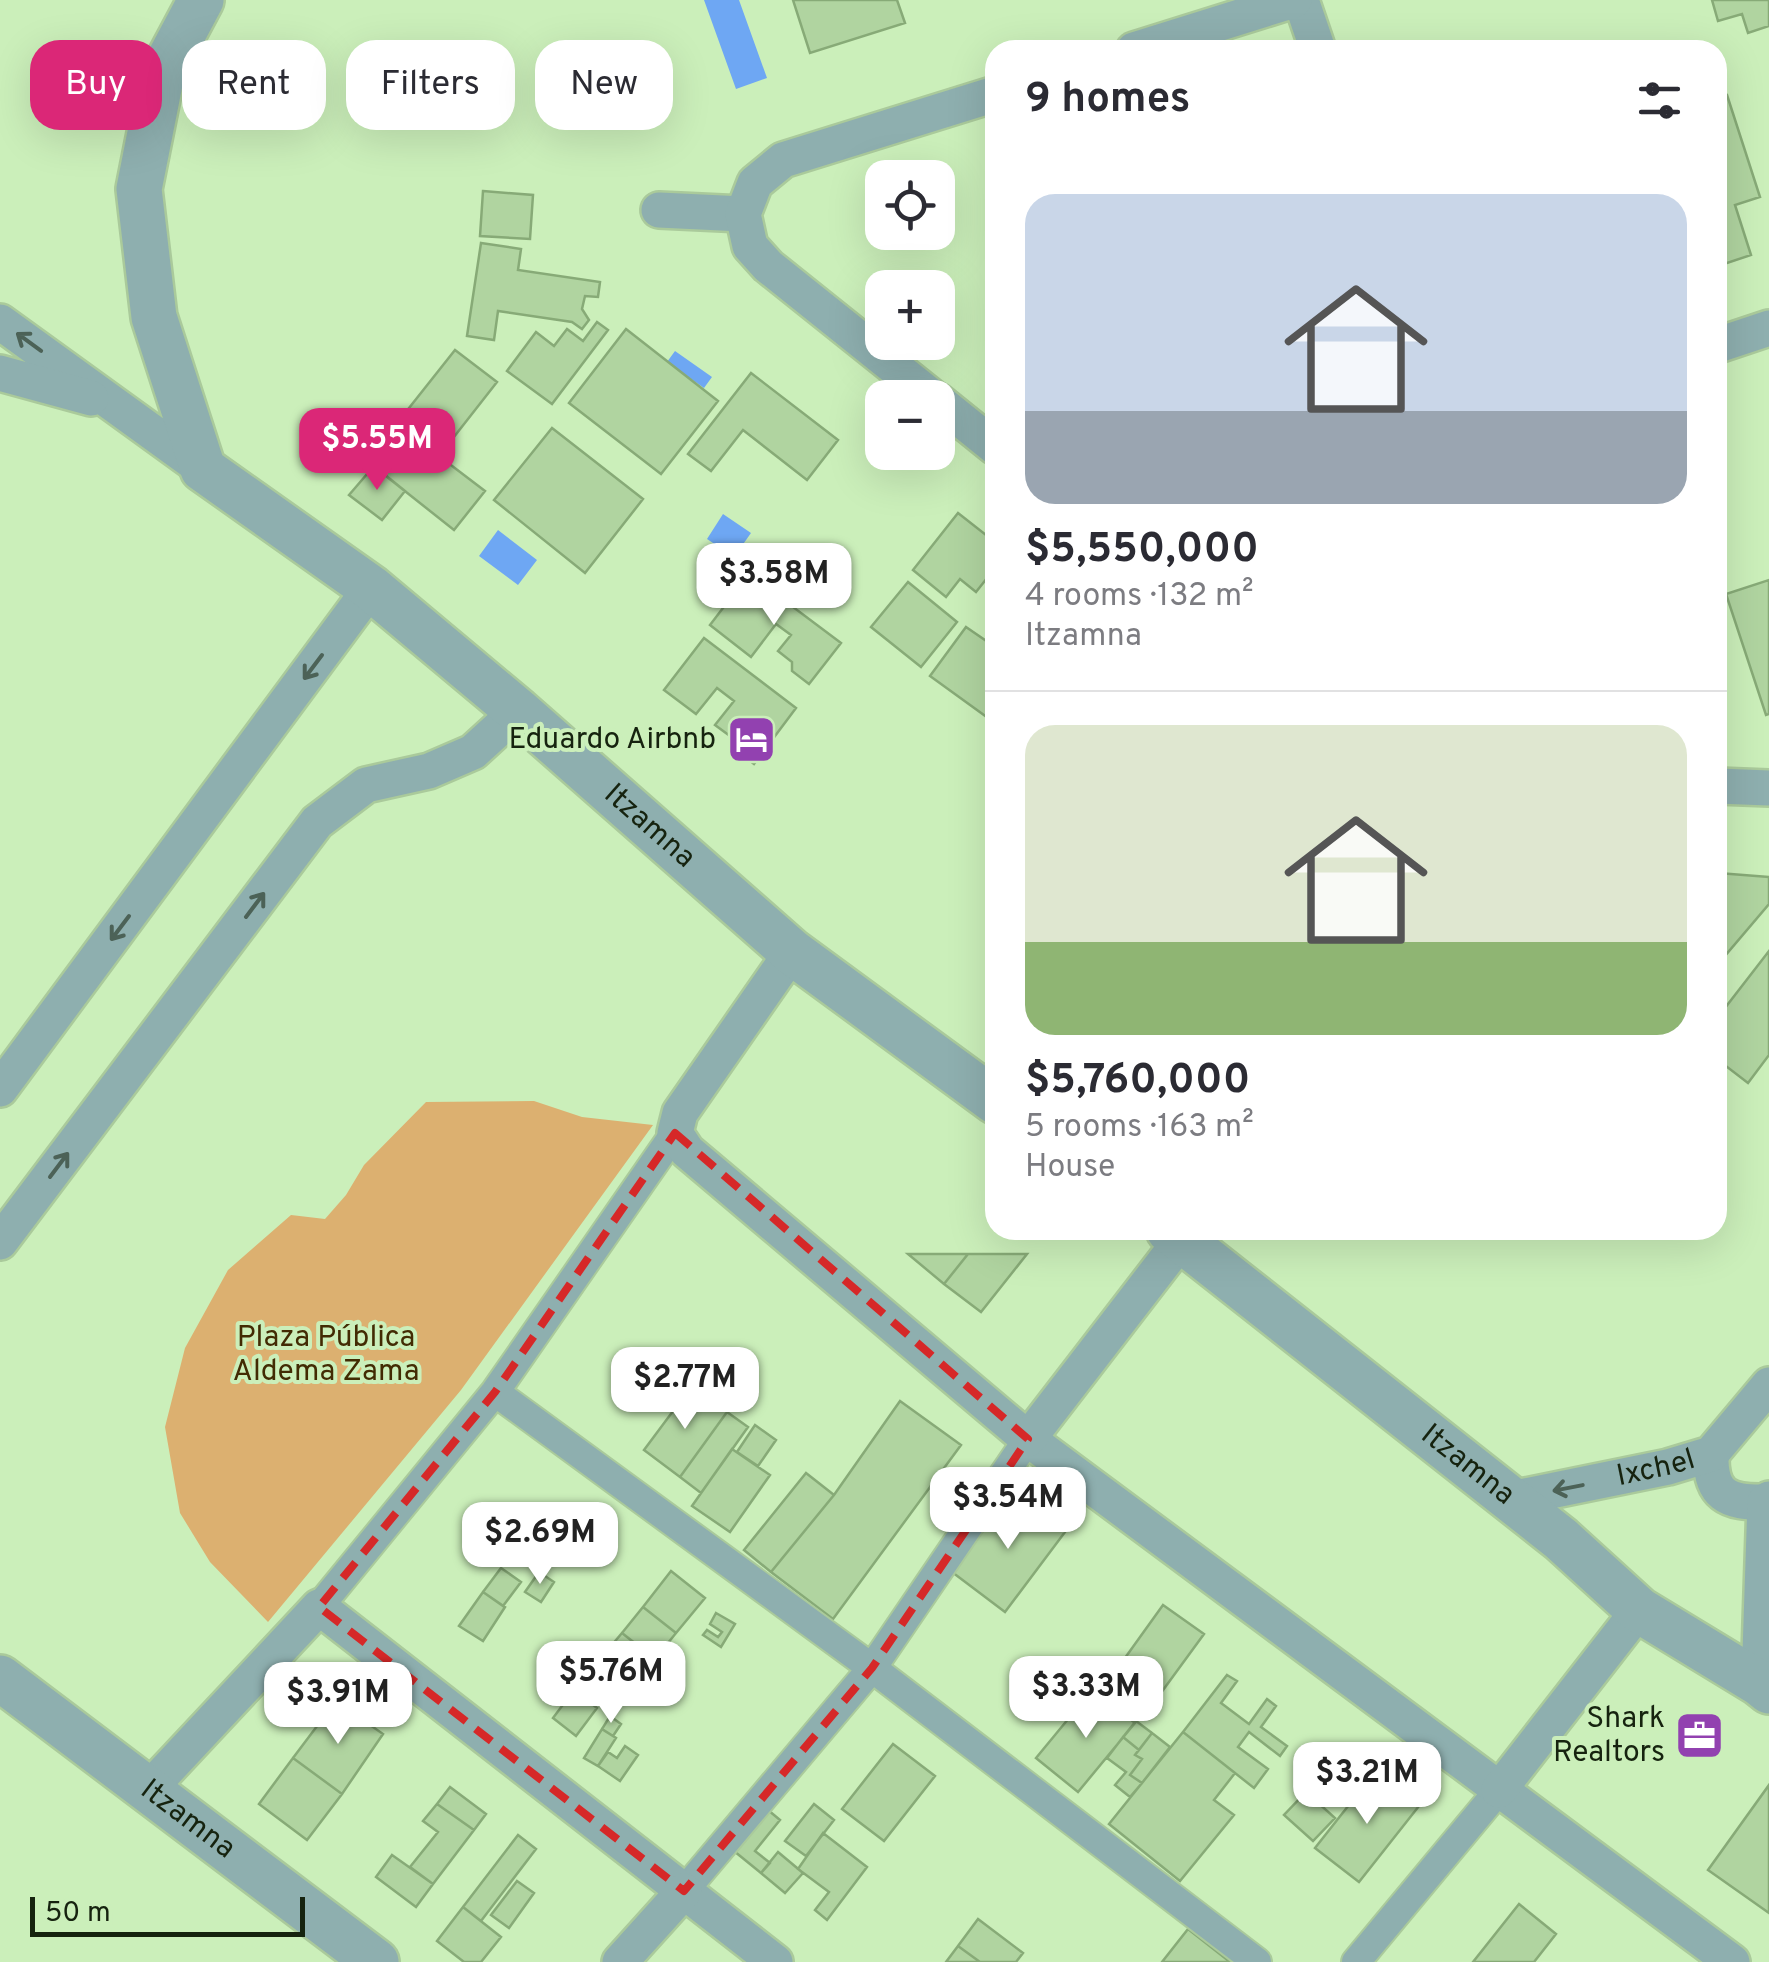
<!DOCTYPE html>
<meta charset="utf-8">
<style>
:root{--surface:#fff;--page:#f2f2f3;--text:#2b2b33;--muted:#7c7c81;--line:#e1e1e2;--accent:#db2777}
body{margin:0;font-family:Overpass,sans-serif;background:var(--page);color:var(--text);height:100vh;display:flex;flex-direction:column;font-size:38px;white-space:nowrap}
*{box-sizing:border-box;margin:0}
p{font-size:32px;color:var(--muted)}
.icon{flex:none;width:55px;height:55px;fill:none;stroke:currentColor;stroke-width:2;stroke-linecap:round;stroke-linejoin:round}
.map{position:relative;flex:1;overflow:hidden}
.panel{position:absolute;left:985px;top:40px;width:742px;height:1200px;display:flex;flex-direction:column;background:var(--surface);border-radius:30px;box-shadow:0 10px 40px #0002}
.panel>*{flex:none}
.hud{position:absolute;left:30px;top:40px;width:805px;height:90px;display:flex;gap:20px}
.tools{position:absolute;left:865px;top:160px;display:grid;gap:20px}
.tools a{display:grid;place-items:center;width:90px;height:90px;border-radius:20px;background:var(--surface);box-shadow:0 10px 40px #0002;font-size:50px}
.scale{position:absolute;left:30px;bottom:25px;width:275px;box-sizing:border-box;padding-left:10px;border:5px solid #16230f;border-top:0;font-size:28px;line-height:35px;white-space:nowrap;color:#16230f;-webkit-text-stroke:8px #cbefba;paint-order:stroke}
.price{position:absolute;translate:-50% -85px;padding:0 22px;border-radius:20px;background:#fff;color:#222;font-size:32px;line-height:65px;filter:drop-shadow(0 2px 5px #0008)}
.price::after{content:'';position:absolute;left:50%;top:60px;width:30px;height:22px;margin-left:-15px;background:inherit;clip-path:polygon(0 0,100% 0,50% 100%)}
.price.current{background:var(--accent);color:#fff}
ul{padding:0;list-style:none}
li{display:grid;align-content:center;gap:20px;height:530px;padding:0 40px}
li+li{border-top:2px solid var(--line)}
li span{display:grid;place-items:center;height:310px;border-radius:30px;color:#555}
li>.icon{margin-inline-start:auto}
span .icon{width:180px;height:180px;fill:#fffc;stroke-width:1}
li b{font-size:42px}
h2{display:flex;justify-content:space-between;align-items:center;height:120px;padding:0 40px;font-size:42px}
.chip{padding:0 35px;border-radius:30px;background:var(--surface);box-shadow:0 10px 40px #0002;font-size:35px;line-height:90px}
.chip.current{background:var(--accent);color:#fff}
.map>svg:first-child{display:block}
</style>
<div class="map">
<svg width="1769" height="1962" viewBox="0 0 1769 1962">
<rect width="100%" height="100%" fill="#cbefba"/>
<path fill="#dcb070" d="M534,1101L582,1117L653,1125L461,1390L268,1622L210,1562L180,1513L165,1427L185,1348L228,1270L291,1215L325,1219L346,1195L364,1165L426,1102Z"/>
<path fill="#6ea7f3" d="M704,0H739L767,78L736,89Z
M675,351L712,377L704,388L667,362Z
M723,514L751,533L734,557L707,539Z
M498,530L537,560L518,585L479,556Z"/>
<path fill="#b0d4a0" stroke="#87aa77" stroke-width="2.5" d="M793,0H897L905,23L810,53Z
M1712,0H1769V26L1748,33L1742,14L1718,21Z
M1727,95L1760,197L1735,205L1751,255L1718,266V98Z
M483,191L533,195L530,239L480,236Z
M481,243L521,249L518,270L600,282L598,297L585,296L582,309L589,320L582,329L572,322L498,311L494,340L467,336Z
M597,322L608,330L552,404L507,371L536,332L554,346L567,329L583,341Z
M626,329L718,401L661,474L569,403Z
M455,350L497,382L439,456L485,491L454,530L367,461Z
M751,373L838,440L807,480L743,430L711,471L688,454Z
M552,428L643,499L585,573L494,500Z
M374,466L405,491L382,520L349,495Z
M958,513L995,542V568L976,592L960,579L946,597L913,570Z
M749,574L841,643L809,684L792,671V662L778,651L791,635L776,624L751,657L710,625Z
M1769,580V714L1766,715L1726,594Z
M908,582L957,622L921,667L871,627Z
M966,627L995,647V723L930,676Z
M704,638L796,708L754,764L735,749L734,739L715,725L734,701L717,688L696,714L664,690Z
M1718,873L1769,877V904L1718,964Z
M1769,951V1055L1748,1083L1718,1060V1017Z
M908,1254H968L944,1284Z
M968,1254H1027L981,1312L944,1284Z
M691,1387L727,1412L680,1477L644,1450Z
M900,1401L961,1445L833,1619L771,1572L834,1495Z
M727,1412L748,1427L701,1493L680,1477Z
M755,1425L776,1440L758,1466L737,1452Z
M732,1449L770,1475L730,1532L692,1506Z
M806,1473L834,1495L771,1572L744,1550Z
M1012,1492L1065,1532L1005,1612L952,1572Z
M501,1568L521,1582L503,1606L483,1592Z
M671,1571L705,1598L676,1633L643,1607Z
M539,1572L554,1582L541,1602L525,1592Z
M483,1592L505,1607L483,1641L459,1626Z
M1163,1605L1204,1634L1147,1712L1107,1683Z
M643,1607L676,1633L655,1659L622,1633Z
M716,1613L735,1624L721,1647L703,1635L707,1630L718,1637L722,1632L710,1624Z
M622,1633L655,1659L624,1699L604,1683L589,1702L574,1690Z
M658,1665L673,1676L661,1694L645,1683Z
M1227,1675L1237,1681L1221,1703L1249,1724L1267,1699L1276,1706L1261,1727L1287,1746L1280,1756L1249,1732L1238,1747L1268,1769L1254,1788L1183,1732Z
M1093,1689L1135,1723L1078,1792L1036,1758Z
M574,1690L597,1708L576,1736L553,1718Z
M336,1701L383,1734L342,1794L293,1758Z
M610,1716L621,1724L613,1736L602,1729Z
M1136,1721L1152,1733L1139,1750L1123,1737Z
M602,1729L616,1738L598,1766L584,1758Z
M1183,1732L1235,1773L1214,1800L1234,1815L1180,1881L1109,1824Z
M1152,1733L1170,1747L1142,1783L1130,1775L1142,1759L1135,1755Z
M1123,1737L1139,1750L1135,1755L1142,1759L1130,1775L1142,1783L1130,1797L1115,1785L1126,1772L1107,1758Z
M893,1744L935,1776L884,1841L842,1809Z
M625,1746L638,1755L620,1781L598,1766L608,1752L617,1758Z
M293,1758L342,1794L307,1840L259,1804Z
M1375,1772L1419,1806L1359,1882L1315,1848Z
M1769,1785V1913L1708,1870Z
M450,1787L486,1814L474,1830L437,1804Z
M1306,1792L1335,1818L1313,1841L1284,1815Z
M437,1804L474,1830L433,1884L410,1867L438,1832L423,1821Z
M814,1804L834,1820L806,1856L785,1841Z
M768,1810L780,1820L755,1851L770,1863L761,1873L734,1851Z
M823,1833L867,1867L827,1920L815,1910L829,1892L798,1869Z
M518,1835L536,1849L481,1921L463,1907Z
M778,1852L803,1873L785,1893L761,1873Z
M392,1855L433,1884L416,1907L376,1877Z
M517,1881L534,1893L509,1928L491,1915Z
M1519,1904L1556,1934L1534,1962H1473Z
M463,1907L501,1937L481,1962H464L437,1941Z
M978,1919L1023,1953L1016,1962H980L958,1946Z
M1188,1929L1230,1962H1162Z
M958,1946L980,1962H946Z"/>
<g fill="none" stroke-linecap="round" stroke-linejoin="round">
<defs>
<path id="pedestrian" d="M495,1392L872,1668L1257,1962
M319,1607L495,1392L675,1133
M684,1891L872,1668L1028,1439
M1356,1962L1499,1790"/>
<g id="minor">
<path d="M1301,0L1318,50"/>
<path d="M1134,50L1294,0"/>
<path d="M659,210L743,214"/>
<path d="M0,322L203,469"/>
<path d="M1718,345L1769,328"/>
<path d="M0,373L91,398"/>
<path d="M933,398L768,266L750,246L743,214L755,183L783,160L995,94"/>
<path d="M938,401L995,447"/>
<path d="M1718,786L1769,788"/>
<path d="M792,952L680,1113L675,1133L687,1151L1028,1439L1732,1962"/>
<path d="M0,1089L371,588"/>
<path d="M0,1242L317,822L366,785L429,771L473,752L518,711"/>
<path d="M1028,1439L1189,1230"/>
<path d="M1711,1454C1710,1495 1727,1503 1765,1502"/>
<path id="s1" d="M1511,1499L1668,1467L1711,1454L1769,1385"/>
<path d="M1759,1683L1765,1502L1769,1499"/>
<path d="M148,1790L319,1607L775,1962"/>
<path d="M1499,1790L1639,1610"/>
<path d="M620,1962L684,1891"/>
</g>
<g id="tertiary">
<path id="s2" d="M201,0L162,73L139,189L154,317L203,469L371,588L518,711L792,952L995,1101"/>
<path id="s3" d="M1169,1230L1561,1539L1639,1610L1759,1683L1769,1691"/>
<path id="s4" d="M0,1678L376,1962"/>
</g>
</defs>
<use href="#pedestrian" stroke="#aaca9b" stroke-width="32"/>
<use href="#minor" stroke="#aaca9b" stroke-width="40"/>
<use href="#tertiary" stroke="#aaca9b" stroke-width="50"/>
<use href="#pedestrian" stroke="#8eafaf" stroke-width="28"/>
<use href="#minor" stroke="#8eafaf" stroke-width="35"/>
<use href="#tertiary" stroke="#8eafaf" stroke-width="45"/>
</g>
<defs><path id="oneway-shaft" d="M-6 0H5M1.5-3L5.5 0L1.5 3" fill="none" stroke-width="1.6" stroke-linecap="round" stroke-linejoin="round" transform="scale(2.5)"/></defs>
<g stroke="#4c6257">
<use href="#oneway-shaft" transform="translate(29 342) rotate(-144)"/>
<use href="#oneway-shaft" transform="translate(313 667) rotate(127)"/>
<use href="#oneway-shaft" transform="translate(255 905) rotate(-53)"/>
<use href="#oneway-shaft" transform="translate(120 928) rotate(127)"/>
<use href="#oneway-shaft" transform="translate(59 1165) rotate(-53)"/>
<use href="#oneway-shaft" transform="translate(1568 1488) rotate(169)"/>
</g>
<path fill="none" stroke="#d62828" stroke-width="8" stroke-dasharray="20 12" stroke-linejoin="round" d="M675,1133L1028,1439L872,1668L684,1891L319,1607L495,1392Z"/>
<defs>
<symbol id="hotel-square" viewBox="-11 -11 22 22"><rect x="-9" y="-9" width="18" height="18" rx="4" fill="#9241b0" stroke="#cbefba"/><path d="M-6-4.5h1.5V1H6V5H4.5V3h-9V5H-6ZM-4 0a1.8 1.8 0 1 1 3.6 0ZM.5 0V-2.5h3Q6-2.5 6 0Z" fill="#fff"/></symbol>
<symbol id="office-square" viewBox="-11 -11 22 22"><rect x="-9" y="-9" width="18" height="18" rx="4" fill="#9241b0" stroke="#cbefba"/><path d="M-6-3h4V-5.5h4V-3h4V5H-6ZM-1-4.5V-3h2v-1.5ZM-6 0V1H6V0Z" fill="#fff"/></symbol>
</defs>
<g fill-rule="evenodd">
<use href="#hotel-square" x="724" y="712" width="55" height="55"/>
<use href="#office-square" x="1672" y="1708" width="55" height="55"/>
</g>
<g text-anchor="middle" dominant-baseline="central" stroke-width="8" stroke-linejoin="round" paint-order="stroke">
<g font-size="30" fill="#16230f" stroke="#cbefba" text-anchor="end">
<text x="716" y="740">Eduardo Airbnb</text>
<text x="1665" y="1719">Shark<tspan x="1665" dy="34">Realtors</tspan></text>
</g>
<g font-size="30" fill="#16230f" stroke="#cbefba">
<text stroke="none"><textPath href="#s2" startOffset="1062">Itzamna</textPath></text>
<text stroke="none"><textPath href="#s3" startOffset="380">Itzamna</textPath></text>
<text stroke="none"><textPath href="#s1" startOffset="148">Ixchel</textPath></text>
<text stroke="none"><textPath href="#s4" startOffset="235">Itzamna</textPath></text>
</g>
<g font-size="30" fill="#422b03" stroke="#cbefba">
<text x="326" y="1338">Plaza Pública<tspan x="326" dy="34">Aldema Zama</tspan></text>
</g>
</g>
</svg>
<div class="tools">
<a><svg class="icon" aria-label="locate" viewBox="0 0 24 24"><circle cx="12" cy="12" r="6"/><path d="M12 2v4M12 18v4M2 12h4M18 12h4"/></svg></a>
<a>+</a>
<a>−</a>
</div>
<div class="scale">50 m</div>
<b class="price current" style="left:377px;top:493px">$5.55M</b>
<b class="price" style="left:774px;top:628px">$3.58M</b>
<b class="price" style="left:685px;top:1432px">$2.77M</b>
<b class="price" style="left:1008px;top:1552px">$3.54M</b>
<b class="price" style="left:540px;top:1587px">$2.69M</b>
<b class="price" style="left:611px;top:1726px">$5.76M</b>
<b class="price" style="left:1086px;top:1741px">$3.33M</b>
<b class="price" style="left:338px;top:1747px">$3.91M</b>
<b class="price" style="left:1367px;top:1827px">$3.21M</b>
<div class="hud">
<a class="chip current">Buy</a>
<a class="chip">Rent</a>
<a class="chip">Filters</a>
<a class="chip">New</a>
</div>
<section class="panel">
<h2>9 homes<svg class="icon" aria-label="filters" viewBox="0 0 24 24"><path d="M4 7h16M4 17h16"/><circle cx="9" cy="7" r="2"/><circle cx="15" cy="17" r="2"/></svg></h2>
<ul>
<li><span style="background:linear-gradient(#c9d6e8 70%,#9aa5b1 0)"><svg class="icon" aria-label="home" viewBox="0 0 24 24"><path d="M3 11l9-7 9 7M6 9v11h12V9"/></svg></span><div><b>$5,550,000</b><p>4 rooms · 132 m²</p><p>Itzamna</p></div></li>
<li><span style="background:linear-gradient(#dfe7d0 70%,#8fb573 0)"><svg class="icon" aria-label="home" viewBox="0 0 24 24"><path d="M3 11l9-7 9 7M6 9v11h12V9"/></svg></span><div><b>$5,760,000</b><p>5 rooms · 163 m²</p><p>House</p></div></li>
</ul>
</section>
</div>
